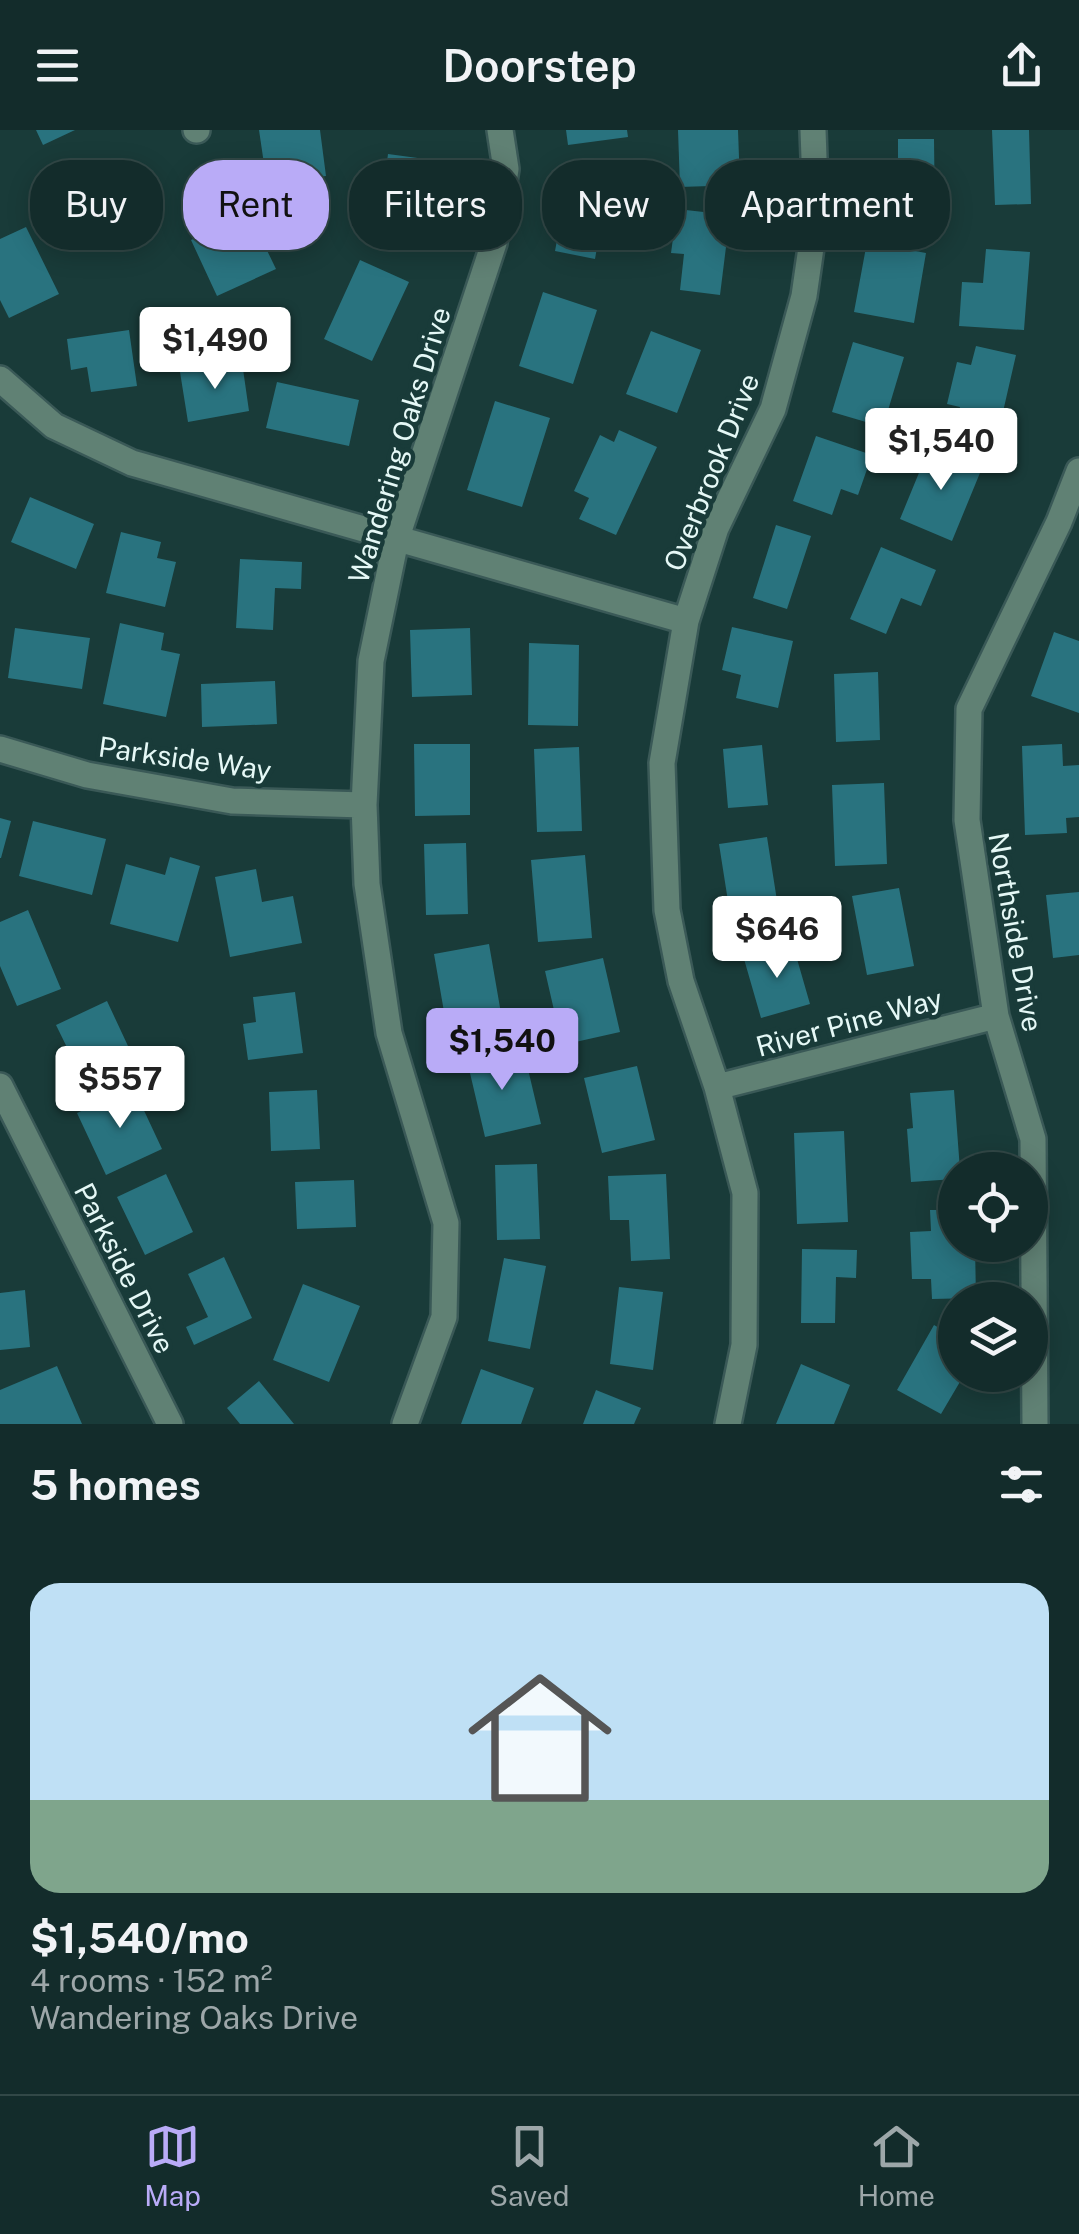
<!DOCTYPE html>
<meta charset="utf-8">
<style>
:root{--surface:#132c2b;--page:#203837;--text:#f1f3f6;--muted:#9da7a9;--line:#324847;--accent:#b9abf7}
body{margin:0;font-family:"Public Sans",sans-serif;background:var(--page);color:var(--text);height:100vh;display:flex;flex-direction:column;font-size:38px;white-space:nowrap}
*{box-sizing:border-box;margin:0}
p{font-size:32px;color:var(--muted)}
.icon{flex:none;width:55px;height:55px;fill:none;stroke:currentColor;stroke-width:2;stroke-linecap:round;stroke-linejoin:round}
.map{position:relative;height:1294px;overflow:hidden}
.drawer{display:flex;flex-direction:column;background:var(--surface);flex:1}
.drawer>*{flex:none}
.guide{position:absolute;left:30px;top:30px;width:1020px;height:90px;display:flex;gap:20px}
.fabs{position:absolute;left:938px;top:1022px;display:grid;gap:20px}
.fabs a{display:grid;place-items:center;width:110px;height:110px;border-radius:50%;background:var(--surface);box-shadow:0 5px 25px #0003,0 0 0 2px var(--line);font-size:50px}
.price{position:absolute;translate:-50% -85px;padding:0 22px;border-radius:10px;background:#fff;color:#222;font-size:32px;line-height:65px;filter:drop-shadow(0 2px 5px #0008)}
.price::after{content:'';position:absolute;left:50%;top:60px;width:30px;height:22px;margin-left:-15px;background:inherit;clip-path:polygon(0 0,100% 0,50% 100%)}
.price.selected{background:var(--accent);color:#111}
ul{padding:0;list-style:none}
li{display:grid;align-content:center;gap:20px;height:530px;padding:0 30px}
li span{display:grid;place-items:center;height:310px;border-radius:30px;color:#555}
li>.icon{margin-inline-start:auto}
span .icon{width:180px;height:180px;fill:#fffc;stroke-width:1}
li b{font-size:42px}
h2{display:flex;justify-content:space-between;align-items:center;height:120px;padding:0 30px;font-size:42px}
.chip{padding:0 35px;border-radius:40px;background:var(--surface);box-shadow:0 5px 25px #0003,0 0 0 2px var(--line);font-size:35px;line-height:90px}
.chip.selected{background:var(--accent);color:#111}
header{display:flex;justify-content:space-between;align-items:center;height:130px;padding:0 30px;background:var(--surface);font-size:45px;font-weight:600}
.tabs{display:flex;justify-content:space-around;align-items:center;height:140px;border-top:2px solid var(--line);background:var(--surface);font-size:28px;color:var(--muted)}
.tabs a{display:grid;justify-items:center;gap:5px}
.tabs .selected{color:var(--accent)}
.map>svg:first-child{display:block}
</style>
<header><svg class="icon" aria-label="menu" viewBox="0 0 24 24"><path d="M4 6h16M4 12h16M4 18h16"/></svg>Doorstep<svg class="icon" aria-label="share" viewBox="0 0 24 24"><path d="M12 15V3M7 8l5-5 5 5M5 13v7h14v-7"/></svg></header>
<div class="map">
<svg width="1079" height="1294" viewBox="0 0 1079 1294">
<rect width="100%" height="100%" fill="#193b39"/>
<path fill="#29737f" d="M36,0H75L43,15Z
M259,0H320L326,46L285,52L282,32L264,34Z
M566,0H627L628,7L568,15Z
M678,0H738L740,55L680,57Z
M992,0H1029L1031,74L995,75Z
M898,9H934L935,91L877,92L876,51H898Z
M388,24L440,31L430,114L360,105L366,62L383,64Z
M106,29L148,90L100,121L59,61Z
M569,45L630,56L623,93L602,89L595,129L555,121Z
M677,79L730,85L720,165L680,160L684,124L671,123Z
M249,83L276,139L217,166L191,110Z
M26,97L59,164L9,188L0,170V109Z
M867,112L926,123L914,193L854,182Z
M986,119L1030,122L1024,200L959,196L962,152L983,153Z
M360,130L409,152L372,231L324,209Z
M543,162L597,180L573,254L519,236Z
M129,200L137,256L91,262L87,237L71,240L67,209Z
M651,201L701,220L677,283L626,264Z
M853,212L904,227L883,297L832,282Z
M976,216L1016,225L997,308L956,298L960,277L947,274L957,232L971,235Z
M242,232L249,281L188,292L180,242Z
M277,252L359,270L349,316L266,298Z
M495,271L550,288L522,377L467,360Z
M619,300L657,317L616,405L579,389L589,368L574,361L600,305L614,312Z
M816,306L872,325L858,365L841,359L832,385L793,371Z
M930,316L982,338L952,411L900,389Z
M30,367L94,394L76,439L11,412Z
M776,395L811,406L787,479L753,468Z
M121,402L161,412L157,428L176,432L165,477L106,463Z
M881,417L936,440L921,476L901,468L886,504L850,489Z
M240,429L302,432L301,459L275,458L273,500L236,498Z
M120,493L164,503L161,520L180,524L166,587L103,574Z
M732,497L793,511L778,578L736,568L741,545L722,540Z
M15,498L90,508L82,559L8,548Z
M470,498L472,565L412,567L410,500Z
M1054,502L1079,511V583L1031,566Z
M529,513L579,515L578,596L528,595Z
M878,542L880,610L836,612L834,544Z
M275,551L277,594L202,597L201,554Z
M414,614H470V685L415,686Z
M1062,614L1063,636L1079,635V687L1066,688L1067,703L1025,705L1022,616Z
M762,615L768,675L728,678L723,619Z
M579,617L582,701L537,702L534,619Z
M884,653L887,734L835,736L832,655Z
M0,688L11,691L1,728H0Z
M33,691L106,709L92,765L19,746Z
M767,707L778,777L730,784L719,714Z
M466,713L468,784L426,785L424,714Z
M585,725L592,808L538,812L531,730Z
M170,727L200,736L178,812L110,794L126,734L165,745Z
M256,739L262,772L293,766L302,813L230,827L215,747Z
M899,758L914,836L867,845L852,766Z
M1079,762V825L1053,828L1046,765Z
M28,780L61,859L17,876L0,836V792Z
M489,814L502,889L447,899L434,824Z
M793,815L810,874L761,888L744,829Z
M603,828L620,902L562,915L545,841Z
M295,862L303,923L248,930L243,894L256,892L253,867Z
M107,871L135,931L85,954L56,895Z
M505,917L510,939L527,935L541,994L485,1007L466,926Z
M637,936L655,1010L602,1023L584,948Z
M133,957L162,1019L106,1045L77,983Z
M317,960L320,1019L271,1021L269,962Z
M954,960L960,1040H955V1049L911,1052L907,999L913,998L910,963Z
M844,1001L848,1092L797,1094L794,1003Z
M537,1034L540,1109L497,1110L495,1035Z
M166,1044L193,1102L145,1125L117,1067Z
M666,1044L670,1129L631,1131L629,1090H610L608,1046Z
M354,1050L356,1097L297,1099L295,1052Z
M930,1080H955V1115H975L976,1168L932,1169L931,1149H912L910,1102L931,1101Z
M802,1119L857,1120L856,1148L836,1147L835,1193H801Z
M224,1127L252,1188L194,1215L186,1197L208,1187L188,1144Z
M504,1128L546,1136L530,1219L488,1211Z
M303,1154L360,1176L329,1252L273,1230Z
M619,1157L663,1162L653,1240L610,1234Z
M25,1160L30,1217L0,1220V1163Z
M934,1195L955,1207V1221L951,1228L955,1230V1245H964L941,1284L897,1260Z
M801,1234L850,1255L834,1294H776Z
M57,1236L82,1294H0V1260Z
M481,1239L534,1258L521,1294H461Z
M259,1251L294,1294H240L227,1278Z
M596,1260L641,1278L634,1294H583Z"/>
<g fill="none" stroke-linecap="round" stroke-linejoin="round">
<defs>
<path id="minor" d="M196,0H197
M0,249L54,296L132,333L686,491
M0,619L87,645L232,671L364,675
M0,956L170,1294
M717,957L996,886
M405,1294L444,1187L446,1093L389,903L367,754L364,675L371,531L396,410L494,113L506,39L500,0
M728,1294L744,1215L745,1063L717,957L681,851L667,780L662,633L686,491L716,398L773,279L804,166L816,83L813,0
M1035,1294L1033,1009L996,886L967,690L969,579L1059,392L1079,341"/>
</defs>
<use href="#minor" stroke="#3a5957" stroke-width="30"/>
<use href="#minor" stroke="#608174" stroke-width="25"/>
</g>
<g text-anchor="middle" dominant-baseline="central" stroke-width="9" stroke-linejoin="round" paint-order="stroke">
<g font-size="28" fill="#e5f8f6" stroke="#193b39">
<text transform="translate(399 315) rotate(-73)">Wandering Oaks Drive</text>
<text transform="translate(711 342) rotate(-68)">Overbrook Drive</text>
<text transform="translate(185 628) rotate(8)">Parkside Way</text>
<text transform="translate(1016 802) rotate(80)">Northside Drive</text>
<text transform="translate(849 892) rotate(-15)">River Pine Way</text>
<text transform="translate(125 1138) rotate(63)">Parkside Drive</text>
</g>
</g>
</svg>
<div class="fabs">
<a><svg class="icon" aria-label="locate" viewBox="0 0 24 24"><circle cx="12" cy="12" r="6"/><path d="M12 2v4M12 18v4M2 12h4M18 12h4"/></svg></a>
<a><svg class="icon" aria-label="layers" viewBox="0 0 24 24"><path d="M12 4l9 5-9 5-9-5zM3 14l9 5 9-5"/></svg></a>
</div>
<b class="price" style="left:215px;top:262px">$1,490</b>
<b class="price" style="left:941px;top:363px">$1,540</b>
<b class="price" style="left:777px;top:851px">$646</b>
<b class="price selected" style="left:502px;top:963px">$1,540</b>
<b class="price" style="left:120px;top:1001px">$557</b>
<div class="guide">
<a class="chip">Buy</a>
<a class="chip selected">Rent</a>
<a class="chip">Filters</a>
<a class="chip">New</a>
<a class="chip">Apartment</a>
</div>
</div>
<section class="drawer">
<h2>5 homes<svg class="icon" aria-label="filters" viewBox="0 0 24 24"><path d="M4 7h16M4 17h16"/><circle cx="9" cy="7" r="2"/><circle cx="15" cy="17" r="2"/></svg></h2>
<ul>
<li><span style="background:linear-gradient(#bfe0f5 70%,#7fa58c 0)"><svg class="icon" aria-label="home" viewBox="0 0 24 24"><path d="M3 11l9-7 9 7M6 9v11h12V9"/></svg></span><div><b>$1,540/mo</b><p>4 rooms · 152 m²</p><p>Wandering Oaks Drive</p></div></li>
</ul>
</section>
<nav class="tabs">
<a class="selected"><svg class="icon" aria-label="map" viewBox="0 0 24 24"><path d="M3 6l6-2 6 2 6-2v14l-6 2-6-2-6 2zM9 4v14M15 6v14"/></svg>Map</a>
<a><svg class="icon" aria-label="saved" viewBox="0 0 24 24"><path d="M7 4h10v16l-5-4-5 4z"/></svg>Saved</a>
<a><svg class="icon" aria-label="home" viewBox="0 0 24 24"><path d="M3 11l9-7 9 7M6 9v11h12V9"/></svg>Home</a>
</nav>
